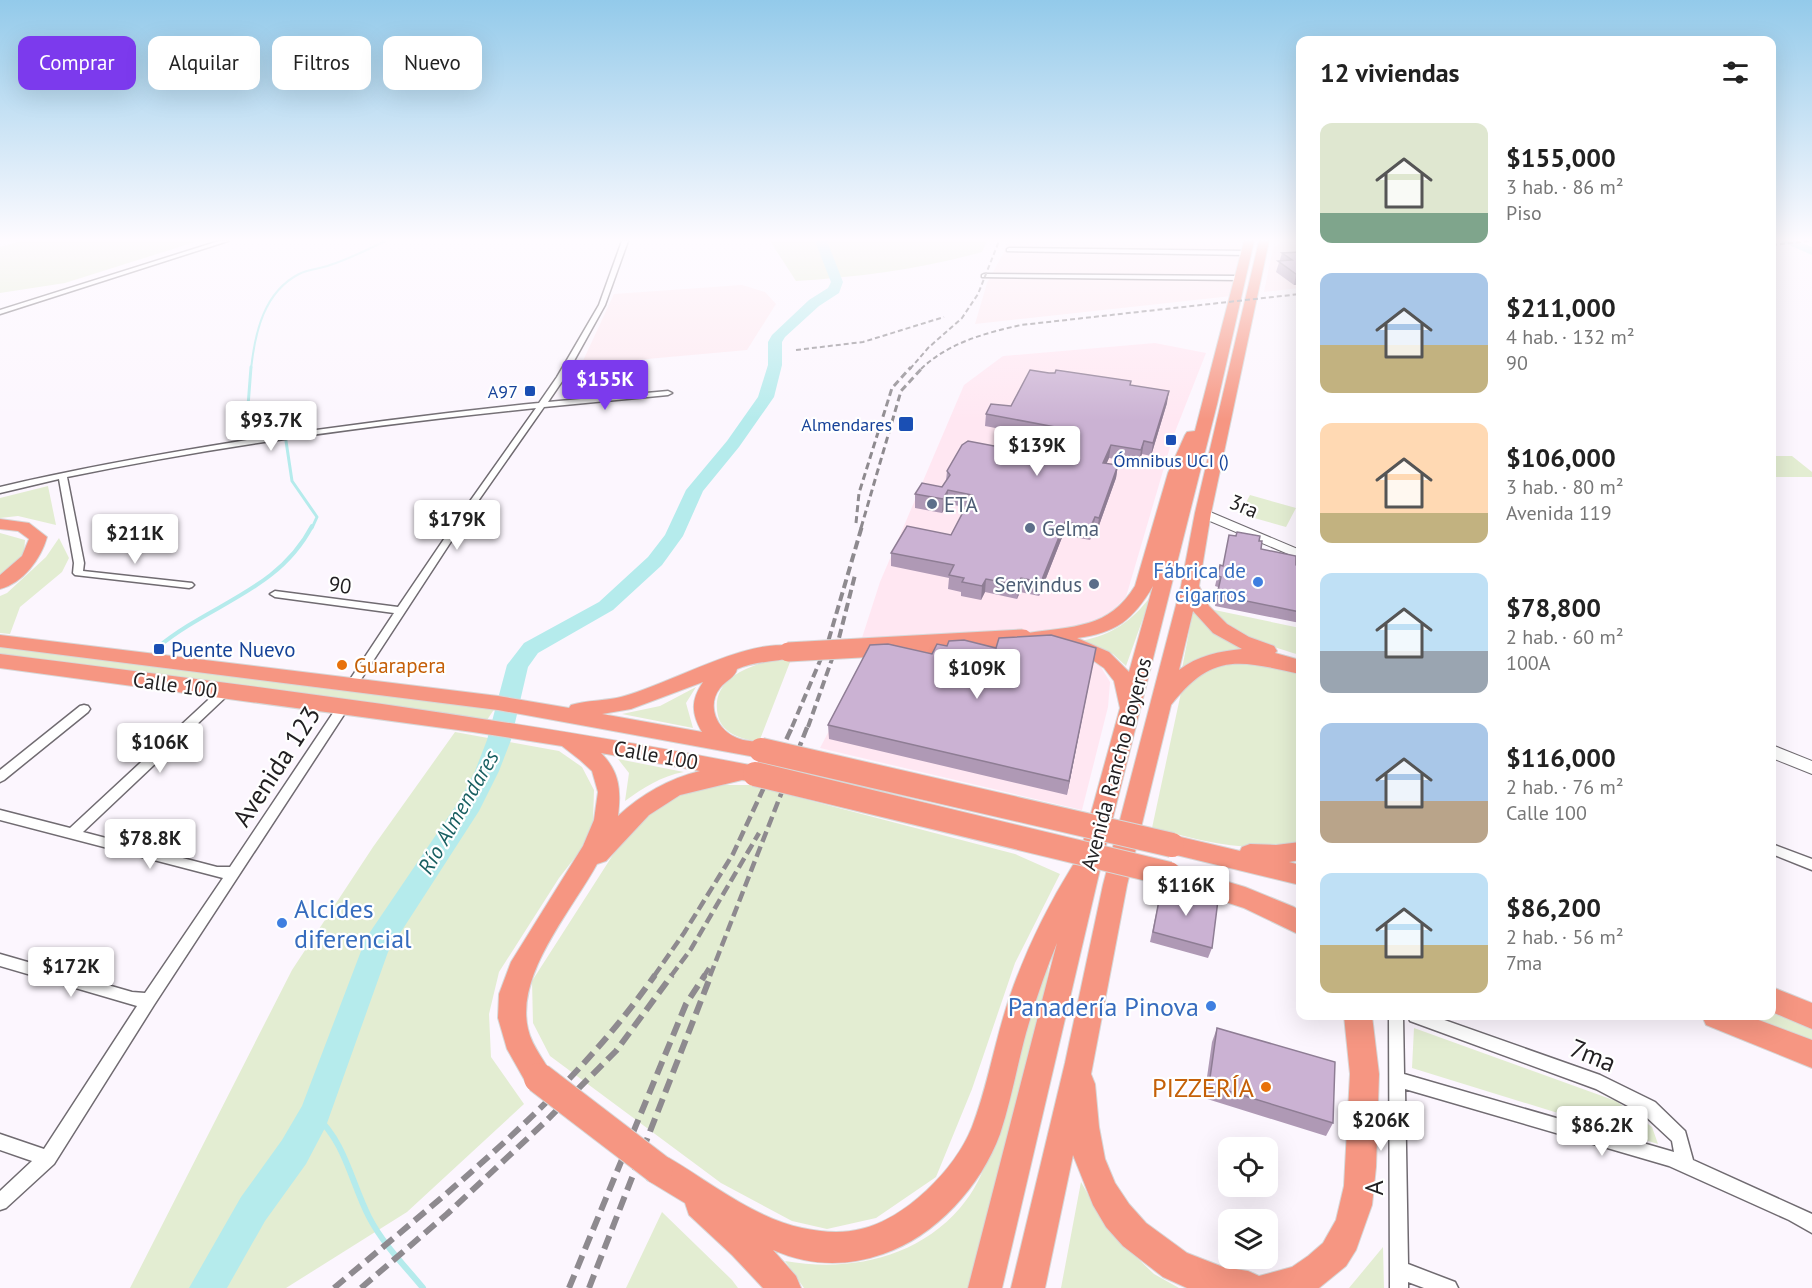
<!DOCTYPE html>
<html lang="es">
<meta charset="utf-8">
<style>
:root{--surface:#fff;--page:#f6f6f6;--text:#222;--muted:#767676;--accent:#7c3aed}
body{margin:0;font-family:"PT Sans",sans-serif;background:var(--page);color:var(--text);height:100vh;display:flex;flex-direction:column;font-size:22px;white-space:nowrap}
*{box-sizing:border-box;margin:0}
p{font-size:20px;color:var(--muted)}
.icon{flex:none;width:33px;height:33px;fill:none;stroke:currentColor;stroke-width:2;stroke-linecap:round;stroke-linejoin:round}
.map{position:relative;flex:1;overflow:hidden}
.drawer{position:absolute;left:1296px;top:36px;width:480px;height:984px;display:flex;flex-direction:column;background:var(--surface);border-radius:12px;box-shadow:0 6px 24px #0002}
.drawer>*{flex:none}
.top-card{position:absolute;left:18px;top:36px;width:570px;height:54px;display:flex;gap:12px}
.controls{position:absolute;left:1218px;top:1137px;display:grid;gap:12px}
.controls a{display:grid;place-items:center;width:60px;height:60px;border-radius:12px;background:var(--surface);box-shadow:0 6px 24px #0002;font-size:30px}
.price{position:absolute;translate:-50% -51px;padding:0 14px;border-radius:6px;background:#fff;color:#222;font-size:20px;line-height:39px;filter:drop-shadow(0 2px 3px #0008)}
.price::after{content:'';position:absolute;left:50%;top:36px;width:18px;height:14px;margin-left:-9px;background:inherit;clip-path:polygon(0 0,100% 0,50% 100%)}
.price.on{background:var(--accent);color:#fff}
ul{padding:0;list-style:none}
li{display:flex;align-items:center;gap:18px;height:150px;padding:0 24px}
li span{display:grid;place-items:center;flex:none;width:168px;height:120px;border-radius:12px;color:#555}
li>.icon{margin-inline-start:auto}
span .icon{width:72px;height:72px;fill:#fffc;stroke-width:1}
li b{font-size:26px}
h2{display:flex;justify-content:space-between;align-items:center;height:72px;padding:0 24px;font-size:26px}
.tag{padding:0 21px;border-radius:12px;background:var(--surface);box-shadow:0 6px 24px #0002;font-size:21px;line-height:54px}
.tag.on{background:var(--accent);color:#fff}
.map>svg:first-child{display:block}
</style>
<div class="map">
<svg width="1812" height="1288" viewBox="0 0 1812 1288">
<rect width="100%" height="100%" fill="#fcf6fe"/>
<path fill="#ffe7f2" d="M1155,343L1206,353L1173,437L1126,597L1113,610L1099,619L1082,625L1010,636L860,644L880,582L964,385L1003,356Z
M871,650L1096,659L1110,682L1108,707L1082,810L820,748Z"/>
<path fill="#fde9f0" d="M1010,241H1245L1232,296L975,324L987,283Z
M1281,241H1300V288L1264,292L1273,248Z
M742,285L765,292L776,304L747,350L581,365L614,294Z"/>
<path fill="#e3edd2" d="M21,241H198L65,283L0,293V247Z
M770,241H987L982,252C921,269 859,277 796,281Z
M1772,456H1792L1812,472V477H1772Z
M48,486L56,525L18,516L0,518V498Z
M1250,495L1296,508L1286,527L1240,514Z
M0,533L25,540L24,554L0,575Z
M59,538L69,558L62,572L20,607L10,634L0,633V596L7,593L46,557Z
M1151,596L1126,666L1113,654L1081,641C1112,635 1132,621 1151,596Z
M1205,608L1300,628V655C1262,644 1235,634 1205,608Z
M1193,611L1207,626L1245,649L1182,669Z
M0,646L495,708L487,720L0,656Z
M792,657L759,742C743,739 723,735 718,716C708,674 761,661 792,657Z
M1225,661L1285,666L1300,672V841C1251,856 1200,840 1152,828L1182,688L1195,674Z
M696,687L686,703L693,728L622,714L660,706Z
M455,732L559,751L582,767L594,790L593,821L580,851L559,878L499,972L489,1014L491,1057L524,1104L407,1212L286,1288H130L292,970L373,847Z
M618,759L684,772C661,776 643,788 625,801L629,773Z
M721,785H750L1015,854L1060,874L1015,963L972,1089L936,1177L876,1218L827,1229L792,1221L721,1183L550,1056L533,1023L532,981L625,836L651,810L690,790Z
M1051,954L1046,986L968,1288H804L785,1261C848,1272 916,1259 960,1208C988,1176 997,1130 1008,1090C1018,1054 1029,1017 1039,980Z
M1772,1006L1812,1023V1047L1735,1016H1772Z
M1414,1028L1616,1101L1652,1127L1658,1144L1412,1068Z
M1081,1182L1108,1230L1154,1274L1179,1288H1061Z
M662,1212L732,1280L738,1288H626Z
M1383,1247L1384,1288H1349Z"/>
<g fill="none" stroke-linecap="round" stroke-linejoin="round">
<path stroke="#b5ebec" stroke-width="2" d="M251,369C255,332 264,292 299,274C309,269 320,269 330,265C349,259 367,250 385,241"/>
<path stroke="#b5ebec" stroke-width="3" d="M251,367L247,419L270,426L277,433
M286,441L292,481L317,517L312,528"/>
<path stroke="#b5ebec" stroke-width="4" d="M158,647C211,603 278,591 312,526"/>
<path stroke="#b5ebec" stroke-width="6" d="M315,1115C346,1143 351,1182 369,1217C383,1244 404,1265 423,1288"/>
<path fill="#b5ebec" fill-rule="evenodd" d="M815,241H827L843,282L839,293L819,306L785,337L782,342V365L774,397L739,447L703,491L683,536L662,565L613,610L538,653L528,667L511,740L499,771L479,811L388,952L326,1126L306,1164L265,1221L227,1288H189L241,1197L282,1140L302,1106L366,938L461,798L475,771L487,740L507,665L524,643L599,602L648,557L665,535L686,490L727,441L758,397L768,365V342L772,335L809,300L828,288L831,282Z
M1780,241H1796L1812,247V255Z"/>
<defs>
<path id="street" d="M219,241H228L0,314V310Z
M622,241H628L605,305L565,377L548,402L668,391L672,393L668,395L544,407L469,514L356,687L352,688L347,684L394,613L275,597L270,594L275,591L398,607L461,514L536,408C379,424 222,445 67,477L84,563L83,571L192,583L194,585L192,587L189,588L75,575L73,573L74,563L59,479L0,493V487C80,468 160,454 241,441C340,426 440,413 539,403L557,377L599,305Z
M1009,248L1246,251L1249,253L1246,255L1007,251V249Z
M984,274L1240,276L1243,278L1240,280L982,277V275Z
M225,687L231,691L229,694L83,832L217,867H230L339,704H347L349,707L154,1005L54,1164L6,1208L0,1210V1191L32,1161L0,1150V1134L44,1149L137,1006L0,966V954L132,992L145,993L223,878L0,820V810L70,828L221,688Z
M84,705L88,706L90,709L88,712L4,780L0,782V770L80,706Z
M1772,844L1812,859V870L1772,854Z
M1389,1016H1403L1404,1074L1674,1152L1672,1141L1643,1114L1596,1089L1410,1021L1408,1016H1433L1600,1075L1655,1102L1685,1131L1693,1160L1812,1214V1233L1789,1220L1669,1166L1405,1089L1408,1264L1455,1282L1458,1288H1424L1408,1282V1288H1390Z"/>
<path id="secondary" d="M1203,509L1300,550V559L1198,516L1197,513Z
M1772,745L1812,761V774L1772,758Z"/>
<path id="highway" d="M1244,241H1254L1217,404L1102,861L1002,1288H968L1057,943C1045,972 1035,1002 1026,1033C1017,1066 1011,1101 1000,1134C981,1186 936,1236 883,1254C845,1267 810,1266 773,1250L796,1276L801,1288H763L732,1255L689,1215L685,1203L647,1180L643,1169L647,1158L658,1154L669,1158C710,1182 754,1218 802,1228C821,1232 842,1234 861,1229C905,1219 955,1170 972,1127C988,1086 995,1039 1010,996C1026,950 1047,907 1073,865L1077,864L1120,708L1114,681L1104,668L1085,655L1063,648L1060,643L1062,641L1028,645L1021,643L1018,639L1021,635L1028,633C1073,626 1109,629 1135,586L1168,473L1185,435L1187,432L1195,431ZM1153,586L1129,672L1109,652L1077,638C1116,633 1133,620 1153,586Z
M1259,241H1269L1211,513L1199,586L1209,606L1227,624L1249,637L1274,646L1277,651L1275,653L1300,660V674C1241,661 1213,651 1171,705L1127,885L1091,1074L1095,1084L1099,1127L1105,1159L1115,1183L1129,1204L1146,1223L1187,1253L1223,1267L1248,1271L1259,1276L1292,1267L1308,1256L1323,1243L1336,1220L1344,1186L1350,1074L1344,1016H1372L1379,1074L1376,1167L1372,1205L1356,1250L1346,1266L1319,1288H1187L1163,1277L1123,1246L1106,1227L1093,1205L1073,1155L1045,1288H1011L1065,1063L1103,885L1181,586L1195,513ZM1193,611L1213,633L1242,649C1220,651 1197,656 1179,670Z
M0,519L29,523L47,537C41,559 23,583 0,589V575L22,556L29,539L18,531L0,529Z
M0,635L498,696L569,708L571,705C587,700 605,701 621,697C667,686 751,635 795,647L798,652L795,657C775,662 756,661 737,669C736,677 725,681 720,688C706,706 717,730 737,738C746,742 759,741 769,744L772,750L769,756L761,758L498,710L0,647ZM703,682C691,700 691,713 702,732L602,714L631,709Z
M0,654C253,686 505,717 755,766L763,768L766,774L763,780L755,782L742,780L680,795L649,815L606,861L597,864C572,910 515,975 528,1029C532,1048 546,1061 553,1078L549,1088L539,1092L529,1088L507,1049L498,1018L499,994L511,962L583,846L594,820L598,792L592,771L580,760L562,746L473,732L0,668ZM601,753L700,771C668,779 642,794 618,816C621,791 620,772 601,753Z
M1172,835L1240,851L1242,847L1250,844L1276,845L1300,842V860L1289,862L1300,865V885L1164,852L1160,845L1164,838Z
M1169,864L1245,887L1294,907L1300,911V935L1244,908L1160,881L1157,874L1160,867Z
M1772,987L1812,1003V1029L1772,1012Z
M1702,1016H1748L1812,1040V1068L1706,1025Z"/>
</defs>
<use href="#street" stroke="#706b71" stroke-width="3"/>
<use href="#secondary" stroke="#706b71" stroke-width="2"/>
<use href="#highway" stroke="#d7d7d7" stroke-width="2"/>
<use href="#street" fill="#fff" fill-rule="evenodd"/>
<use href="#secondary" fill="#fff" fill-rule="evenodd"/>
<use href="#highway" fill="#f69682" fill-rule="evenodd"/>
<path stroke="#8e8a8f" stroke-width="2" stroke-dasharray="5 3" stroke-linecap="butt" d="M1772,245L1809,241
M796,350L863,342L944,317
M910,369L928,348L962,318L978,294L999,241
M921,369C948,343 985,333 1021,325L1300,294"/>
<path stroke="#8e8a8f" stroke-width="3" stroke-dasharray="7 4" stroke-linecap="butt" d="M856,523L859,493L892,388L911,367
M861,528L901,391L923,367"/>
<path stroke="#8e8a8f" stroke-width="4" stroke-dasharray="9 4.5" stroke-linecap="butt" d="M792,727L828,642L862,526
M808,727L838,642L855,575"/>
<path stroke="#8e8a8f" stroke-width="4.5" stroke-dasharray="11 5" stroke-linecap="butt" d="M654,976L684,933L733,854L793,725
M671,976L691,949L759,833
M704,976L709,968
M710,976L808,725"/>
<path stroke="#8e8a8f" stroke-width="6" stroke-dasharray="14 7" stroke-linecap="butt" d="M334,1288C448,1192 569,1098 655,975
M361,1288L447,1214L545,1122L616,1051L672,975
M569,1288L686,1004L705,975
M589,1288L711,975"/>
<defs>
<path id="highway-bridge-far2" d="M788,652L1023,639"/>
<path id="highway-bridge-far1" d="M761,750L1172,845
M755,774L1169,874"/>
<path id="highway-bridge" d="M539,1078L658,1169"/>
</defs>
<use href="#highway-bridge-far2" stroke="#d7d7d7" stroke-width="21" stroke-linecap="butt"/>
<use href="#highway-bridge-far1" stroke="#d7d7d7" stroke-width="26" stroke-linecap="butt"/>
<use href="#highway-bridge" stroke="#d7d7d7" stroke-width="32" stroke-linecap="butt"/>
<use href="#highway-bridge-far2" stroke="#f69682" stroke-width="19"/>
<use href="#highway-bridge-far1" stroke="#f69682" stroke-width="24"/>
<use href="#highway-bridge" stroke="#f69682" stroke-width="30"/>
</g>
<path fill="#af99b5" d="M1300,252V285H1294L1276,272L1282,253Z
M1049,373L1131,381V385L1167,403L1151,456L1142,454L1139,463L1109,458L1106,464L1118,465L1116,478L1097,531L1093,530L1090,540L1063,535L1039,596L1020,592L1017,599L985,592L981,600L961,596V592L948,589L949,578L891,566V553L951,535L966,507L947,504L942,513L915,508V494L942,487L946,481L947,471L1058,458L1063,447V441L985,426L986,414L1011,406Z
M1229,535L1259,541L1261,549L1296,565L1300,566V623L1215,606L1218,587L1215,586L1220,565H1223Z
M996,648H1096L1067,795L829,739L828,725L932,654Z
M1161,890L1212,948L1208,958L1150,942Z
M1217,1028L1333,1123L1326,1136L1204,1098L1212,1042Z"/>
<path fill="#8e7d94" d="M1296,274H1300V285H1294Z
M1169,391L1167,403L1151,456L1153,443Z
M1144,441L1142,454L1139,463L1141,450Z
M1111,445L1109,458L1101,476L1103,463Z
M1118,465L1116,478L1097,531L1099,518Z
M948,490L947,504L942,513L943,499Z
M1095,517L1093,530L1090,540L1091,526Z
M1065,522L1063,535L1039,596L1041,582Z
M1021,578L1020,592L1017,599L1019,585Z
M986,579L985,592L981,600L982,586Z
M1096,648L1093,662L1067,795L1069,781Z"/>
<path fill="#cbb2d3" stroke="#8e7d94" stroke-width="1.5" d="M1300,252V274H1296L1278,261L1292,260L1282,253Z
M1030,370L1049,373H1055L1056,370L1131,381L1130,385L1169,391L1153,443L1144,441L1141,450L1111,445L1103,463L1118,465L1099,518L1095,517L1091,526L1065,522L1041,582L1021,578L1019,585L986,579L982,586L962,582L964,578L949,575L954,565L891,553L907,526L951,535L972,495L948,490L943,499L915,494L922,483L942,487L950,475L947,471L962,445L968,441L1058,458L1069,435L1064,434L1066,429L986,414L991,404L1011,406Z
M1237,532L1260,536L1259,541H1262L1261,549L1296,556V565L1300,566V612L1217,595L1221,577L1218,576L1220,565L1223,566L1229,535L1236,536Z
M1051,635L1096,648L1069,781L828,725L870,645L888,644L932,654L937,644L947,646L949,641L964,640L996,648L999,638Z
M1170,887L1218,900L1212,948L1153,932L1161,890Z
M1217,1028L1335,1062L1333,1123L1209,1085Z"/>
<linearGradient id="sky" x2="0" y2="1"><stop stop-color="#93caea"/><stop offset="0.57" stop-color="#fefbff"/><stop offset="1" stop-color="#fefbff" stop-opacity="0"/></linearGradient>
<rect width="1812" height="421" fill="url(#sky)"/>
<g fill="#1a4fb4" stroke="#fff" stroke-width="2">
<rect x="524" y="385" width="12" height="12" rx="3"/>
<rect x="898" y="416" width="16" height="16" rx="3"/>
<rect x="1165" y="434" width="12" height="12" rx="3"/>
<rect x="153" y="643" width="12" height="12" rx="3"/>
</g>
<g fill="#5c6f8a" stroke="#fff" stroke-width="2">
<circle cx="932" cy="504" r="6"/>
<circle cx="1030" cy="528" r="6"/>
<circle cx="1094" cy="584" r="6"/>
</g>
<g fill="#3f7fe0" stroke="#fff" stroke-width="2">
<circle cx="1258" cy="582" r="6"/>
<circle cx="282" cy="923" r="6"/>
<circle cx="1211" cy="1006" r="6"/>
</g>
<g fill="#e8710a" stroke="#fff" stroke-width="2">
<circle cx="342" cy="665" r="6"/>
<circle cx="1266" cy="1087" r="6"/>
</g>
<g text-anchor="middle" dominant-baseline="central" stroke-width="4.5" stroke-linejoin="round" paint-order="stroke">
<g font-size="18" fill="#164399" stroke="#fff" text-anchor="end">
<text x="518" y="391">A97</text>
<text x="892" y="424">Almendares</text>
<text x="1171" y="460" text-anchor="middle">Ómnibus UCI ()</text>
</g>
<g font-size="21" fill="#4e5e75" stroke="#fff" text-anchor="start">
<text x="944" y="504">ETA</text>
<text x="1042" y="528">Gelma</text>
<text x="1082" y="584" text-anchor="end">Servindus</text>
</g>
<g font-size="21" fill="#211f21" stroke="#fff">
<text transform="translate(1244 506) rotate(23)">3ra</text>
<text transform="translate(340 585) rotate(8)">90</text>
<text transform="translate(175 685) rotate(8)">Calle 100</text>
<text transform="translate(656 755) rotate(10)">Calle 100</text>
<text transform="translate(1116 764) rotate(-75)">Avenida Rancho Boyeros</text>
</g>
<g font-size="21" fill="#366cbe" stroke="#fff" text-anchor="end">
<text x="1246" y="570">Fábrica de<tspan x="1246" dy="24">cigarros</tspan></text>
</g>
<g font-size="21" fill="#164399" stroke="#fff" text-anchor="start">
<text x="171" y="649">Puente Nuevo</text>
</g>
<g font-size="21" fill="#c56008" stroke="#fff" text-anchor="start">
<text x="354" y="665">Guarapera</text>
</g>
<g font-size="22" font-style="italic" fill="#185f61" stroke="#fff">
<text transform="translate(458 812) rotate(-60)">Río Almendares</text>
</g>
<g font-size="26" fill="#211f21" stroke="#fff">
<text transform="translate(276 766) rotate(-57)">Avenida 123</text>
<text transform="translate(1593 1055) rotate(22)">7ma</text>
<text transform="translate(1373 1188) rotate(-90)">A</text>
</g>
<g font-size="26" fill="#366cbe" stroke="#fff" text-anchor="start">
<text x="294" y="908">Alcides<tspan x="294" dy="30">diferencial</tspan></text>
<text x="1199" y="1006" text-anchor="end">Panadería Pinova</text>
</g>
<g font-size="26" fill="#c56008" stroke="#fff" text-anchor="end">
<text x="1254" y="1087">PIZZERÍA</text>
</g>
</g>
</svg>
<div class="controls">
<a><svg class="icon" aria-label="locate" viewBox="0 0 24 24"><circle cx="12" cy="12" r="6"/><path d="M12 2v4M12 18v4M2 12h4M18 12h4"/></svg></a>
<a><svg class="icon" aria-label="layers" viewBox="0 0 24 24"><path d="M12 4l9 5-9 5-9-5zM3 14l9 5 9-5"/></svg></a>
</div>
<b class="price on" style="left:605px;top:411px">$155K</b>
<b class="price" style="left:271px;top:452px">$93.7K</b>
<b class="price" style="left:1037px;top:477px">$139K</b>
<b class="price" style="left:457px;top:551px">$179K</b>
<b class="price" style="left:135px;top:565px">$211K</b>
<b class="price" style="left:977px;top:700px">$109K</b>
<b class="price" style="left:160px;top:774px">$106K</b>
<b class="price" style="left:150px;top:870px">$78.8K</b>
<b class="price" style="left:1186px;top:917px">$116K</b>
<b class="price" style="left:71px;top:998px">$172K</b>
<b class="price" style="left:1381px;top:1152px">$206K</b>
<b class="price" style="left:1602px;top:1157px">$86.2K</b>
<div class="top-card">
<a class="tag on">Comprar</a>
<a class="tag">Alquilar</a>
<a class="tag">Filtros</a>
<a class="tag">Nuevo</a>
</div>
<section class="drawer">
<h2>12 viviendas<svg class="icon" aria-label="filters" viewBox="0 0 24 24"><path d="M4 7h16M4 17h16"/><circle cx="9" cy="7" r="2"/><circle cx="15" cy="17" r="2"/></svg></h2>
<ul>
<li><span style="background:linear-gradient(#dfe7d0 75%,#7fa58c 0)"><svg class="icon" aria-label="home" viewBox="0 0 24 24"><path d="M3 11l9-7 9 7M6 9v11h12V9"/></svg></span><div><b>$155,000</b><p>3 hab. · 86 m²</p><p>Piso</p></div></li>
<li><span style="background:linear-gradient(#a9c7e8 60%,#c2b280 0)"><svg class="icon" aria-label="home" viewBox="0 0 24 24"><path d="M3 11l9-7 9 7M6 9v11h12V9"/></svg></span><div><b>$211,000</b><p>4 hab. · 132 m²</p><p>90</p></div></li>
<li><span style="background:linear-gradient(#ffd9b3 75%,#c2b280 0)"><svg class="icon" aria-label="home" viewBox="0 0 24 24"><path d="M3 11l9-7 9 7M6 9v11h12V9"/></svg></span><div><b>$106,000</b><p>3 hab. · 80 m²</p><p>Avenida 119</p></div></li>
<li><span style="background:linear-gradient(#bfe0f5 65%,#9aa5b1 0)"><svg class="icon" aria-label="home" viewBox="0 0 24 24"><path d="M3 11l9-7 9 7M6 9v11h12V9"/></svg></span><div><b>$78,800</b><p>2 hab. · 60 m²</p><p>100A</p></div></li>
<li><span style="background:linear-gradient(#a9c7e8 65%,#b9a48a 0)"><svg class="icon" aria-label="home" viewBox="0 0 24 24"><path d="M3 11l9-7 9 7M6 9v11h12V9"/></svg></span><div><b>$116,000</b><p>2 hab. · 76 m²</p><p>Calle 100</p></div></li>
<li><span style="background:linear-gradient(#bfe0f5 60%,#c2b280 0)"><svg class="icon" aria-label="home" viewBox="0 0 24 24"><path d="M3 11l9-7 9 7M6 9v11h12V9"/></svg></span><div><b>$86,200</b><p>2 hab. · 56 m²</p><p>7ma</p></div></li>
</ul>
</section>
</div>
